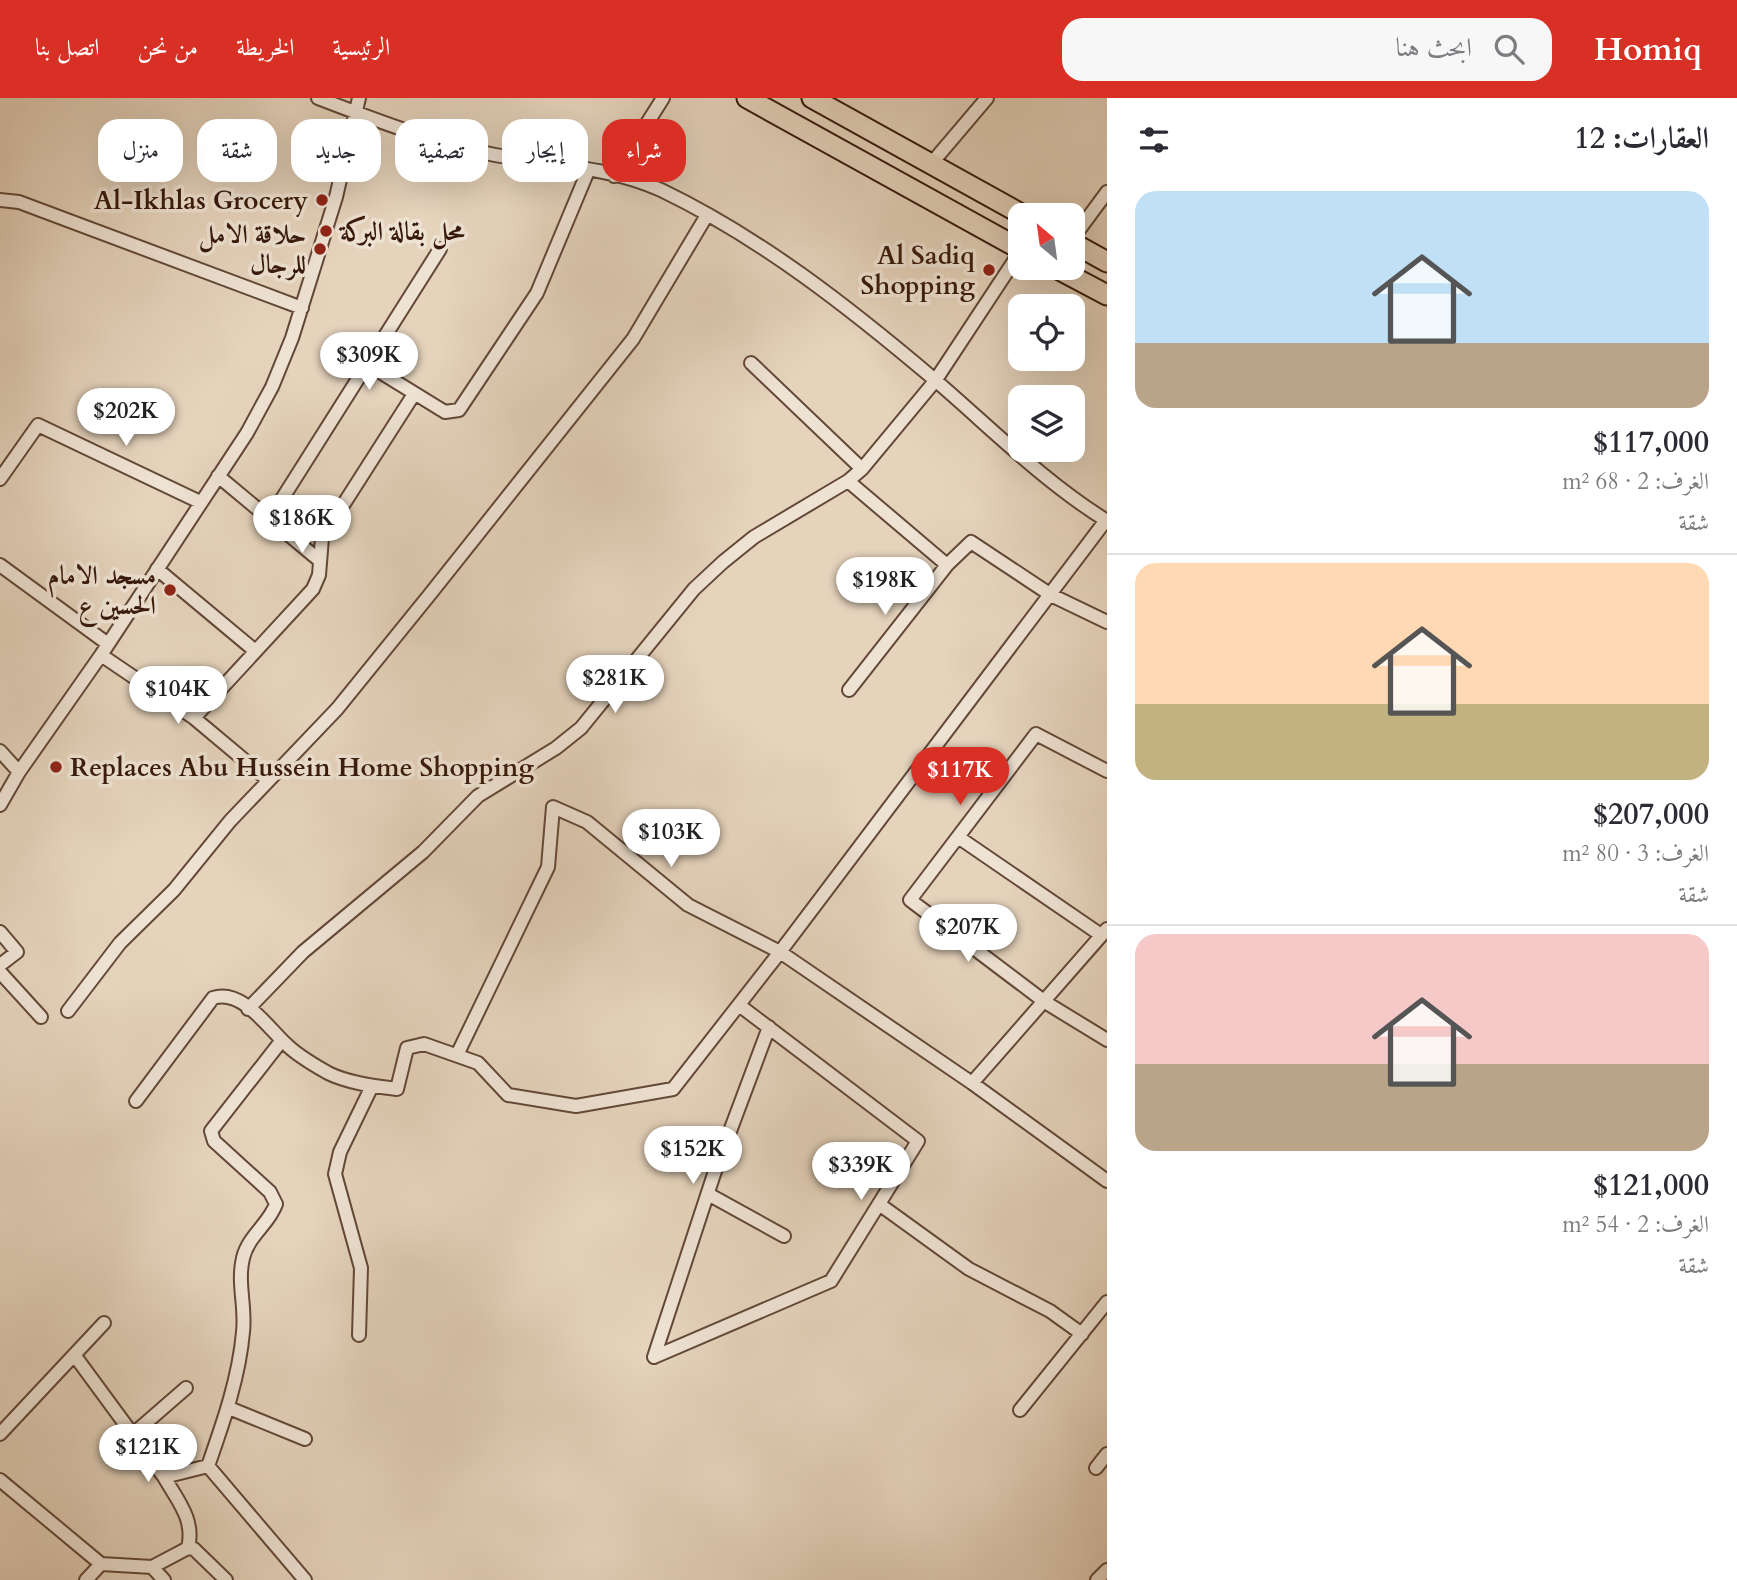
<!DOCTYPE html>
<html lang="ar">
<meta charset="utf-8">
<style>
:root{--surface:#fff;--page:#f7f7f7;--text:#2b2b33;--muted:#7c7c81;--line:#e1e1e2;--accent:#d93025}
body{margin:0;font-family:Cardo,Amiri,serif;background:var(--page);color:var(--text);direction:rtl;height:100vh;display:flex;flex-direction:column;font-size:26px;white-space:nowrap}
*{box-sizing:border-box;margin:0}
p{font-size:23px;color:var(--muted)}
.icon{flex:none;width:38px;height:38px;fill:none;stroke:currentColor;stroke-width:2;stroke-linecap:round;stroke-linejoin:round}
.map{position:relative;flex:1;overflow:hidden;direction:ltr}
.sheet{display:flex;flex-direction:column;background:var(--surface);width:630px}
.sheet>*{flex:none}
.guide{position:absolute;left:21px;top:21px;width:665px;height:63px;direction:rtl;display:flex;gap:14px}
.needle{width:46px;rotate:331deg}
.fabs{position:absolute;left:1008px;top:105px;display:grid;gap:14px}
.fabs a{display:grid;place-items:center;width:77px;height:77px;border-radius:14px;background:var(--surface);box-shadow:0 7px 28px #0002;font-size:35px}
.price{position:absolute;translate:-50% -60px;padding:0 16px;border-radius:24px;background:#fff;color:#222;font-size:23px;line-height:46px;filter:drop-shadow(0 2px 4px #0008)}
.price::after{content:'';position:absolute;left:50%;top:42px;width:21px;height:16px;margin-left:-10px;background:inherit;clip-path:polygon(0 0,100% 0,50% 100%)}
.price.current{background:var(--accent);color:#fff}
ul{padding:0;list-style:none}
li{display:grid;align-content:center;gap:14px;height:371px;padding:0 28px}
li+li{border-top:2px solid var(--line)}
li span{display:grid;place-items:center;height:217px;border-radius:21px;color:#555}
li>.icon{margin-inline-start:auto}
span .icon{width:126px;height:126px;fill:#fffc;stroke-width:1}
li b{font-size:30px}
h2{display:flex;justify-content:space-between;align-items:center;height:84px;padding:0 28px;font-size:30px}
.tag{padding:0 24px;border-radius:21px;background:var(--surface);box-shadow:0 7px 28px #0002;font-size:24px;line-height:63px}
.tag.current{background:var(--accent);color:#fff}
header{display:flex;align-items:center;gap:42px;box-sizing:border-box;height:98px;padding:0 35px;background:var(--accent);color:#fff}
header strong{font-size:33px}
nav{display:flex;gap:38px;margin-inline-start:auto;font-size:24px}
.search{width:490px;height:63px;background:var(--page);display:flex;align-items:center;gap:18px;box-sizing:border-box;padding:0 24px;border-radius:21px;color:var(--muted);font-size:26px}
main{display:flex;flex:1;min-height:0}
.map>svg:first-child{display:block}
</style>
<header>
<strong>Homiq</strong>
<div class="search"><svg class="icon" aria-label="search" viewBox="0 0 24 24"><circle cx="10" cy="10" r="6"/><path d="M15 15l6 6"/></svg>ابحث هنا</div>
<nav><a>الرئيسية</a><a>الخريطة</a><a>من نحن</a><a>اتصل بنا</a></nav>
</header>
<main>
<section class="sheet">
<h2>العقارات: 12<svg class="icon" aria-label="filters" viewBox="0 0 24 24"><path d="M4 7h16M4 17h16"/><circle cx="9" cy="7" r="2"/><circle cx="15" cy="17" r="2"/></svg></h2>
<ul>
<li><span style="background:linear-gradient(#bfe0f5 70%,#b9a48a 0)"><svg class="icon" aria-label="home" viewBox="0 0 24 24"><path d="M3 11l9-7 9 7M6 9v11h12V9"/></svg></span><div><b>$117,000</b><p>الغرف: 2 · 68 m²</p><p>شقة</p></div></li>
<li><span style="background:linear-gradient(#ffd9b3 65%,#c2b280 0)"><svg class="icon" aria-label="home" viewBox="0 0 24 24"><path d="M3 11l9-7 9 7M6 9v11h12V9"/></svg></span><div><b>$207,000</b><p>الغرف: 3 · 80 m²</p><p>شقة</p></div></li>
<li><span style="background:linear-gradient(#f6c9c9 60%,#b9a48a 0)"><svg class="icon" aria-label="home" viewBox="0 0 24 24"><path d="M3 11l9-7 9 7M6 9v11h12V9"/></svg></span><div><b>$121,000</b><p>الغرف: 2 · 54 m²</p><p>شقة</p></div></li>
</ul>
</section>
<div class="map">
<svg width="1107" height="1482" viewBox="0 0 1107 1482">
<rect width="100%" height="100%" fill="#e5d3bc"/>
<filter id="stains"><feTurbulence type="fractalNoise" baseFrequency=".00286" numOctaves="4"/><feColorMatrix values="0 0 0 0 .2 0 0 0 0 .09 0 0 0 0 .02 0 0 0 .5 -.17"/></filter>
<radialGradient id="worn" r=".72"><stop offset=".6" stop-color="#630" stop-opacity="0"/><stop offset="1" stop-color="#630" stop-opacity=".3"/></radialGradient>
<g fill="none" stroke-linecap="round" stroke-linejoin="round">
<defs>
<path id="minor" d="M318,0C375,22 435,45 495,57C549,67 611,69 661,92C761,140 850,210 935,282C991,330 1043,383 1107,423
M931,66L987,0
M614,78L663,0
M0,102L19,104L302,210
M1073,140L1107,94
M751,265L862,371
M367,266L445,314L459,312L537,195L588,73
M218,378L319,462
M0,381L38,327L200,404
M848,383L947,467L971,444L1051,497L1107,524
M270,420L440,151
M1106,422L780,854L972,985L1107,1083
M0,467L108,546
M157,471L254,552
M101,557L194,620L268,682
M849,592L947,467
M194,620L313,491L319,477L322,440L414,296
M0,653L19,674
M1107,673L1036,636L910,802L1045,904L1107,942
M0,707L19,674L101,557L247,335L272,289L292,240L336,99L359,0
M958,739L1101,837
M0,834L17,854L0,867
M0,874L41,919
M248,911L303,854L423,754L478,698L556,650L581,630L694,491L723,464L754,439L848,383L862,371L935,283L1020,154
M68,913L120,845L174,792L230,723L337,611L431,495L633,241L707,117
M972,985L1107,831
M136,1003L213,900C242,890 268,930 287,947C298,958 314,967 328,975C348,985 375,988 397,991L407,950L424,946L478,965L508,997L576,1008L673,991L780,854L688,807L587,724L553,709L548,769L457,957
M708,1096L784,1138
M879,1106L969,1171L1050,1213L1082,1236
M359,1237L361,1170L335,1076L340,1054L372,988
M75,1258L164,1379L208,1368C223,1325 239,1280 243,1234C246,1209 237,1185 243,1160C248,1138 269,1126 276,1106L270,1094L214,1043L211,1033L282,942
M654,1259L831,1183L918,1043L739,907
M654,1259L714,1076L769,929
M229,1310L305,1341
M1020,1312L1107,1204
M0,1336L104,1225
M132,1337L186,1290
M208,1368L305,1482
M1096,1370L1107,1356
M164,1379C178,1403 195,1422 188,1450
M0,1382L101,1466L86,1482
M101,1466L152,1469L188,1450L194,1451L226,1482
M152,1469L164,1482
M1097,1482L1107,1472"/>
<path id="primary" d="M747,0L1020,151
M812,0L1023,117
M1073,145L1107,164
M1056,170L1107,197"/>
</defs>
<use href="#minor" stroke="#634837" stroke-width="16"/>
<use href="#primary" stroke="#381a0b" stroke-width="23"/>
<use href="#minor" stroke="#eee2d3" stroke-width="12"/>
<use href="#primary" stroke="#e5d3bc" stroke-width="19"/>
</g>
<g fill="#8f2418" stroke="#eee2d3" stroke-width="2.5">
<circle cx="322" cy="102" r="7"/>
<circle cx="326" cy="133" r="7"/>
<circle cx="320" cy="151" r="7"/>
<circle cx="989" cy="172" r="7"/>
<circle cx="170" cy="492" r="7"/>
<circle cx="56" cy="669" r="7"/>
</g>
<g text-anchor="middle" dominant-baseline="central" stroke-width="7" stroke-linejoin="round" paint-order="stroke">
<g font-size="26" font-weight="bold" fill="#381a0b" stroke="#eee2d3" text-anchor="end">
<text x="308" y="102">Al-Ikhlas Grocery</text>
<text x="340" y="133" text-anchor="start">محل بقالة البركة</text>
<text x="306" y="136">حلاقة الامل<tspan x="306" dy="30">للرجال</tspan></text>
<text x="975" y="157">Al Sadiq<tspan x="975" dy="30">Shopping</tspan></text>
<text x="156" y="477">مسجد الامام<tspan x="156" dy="30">الحسين ع</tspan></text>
<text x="70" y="669" text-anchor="start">Replaces Abu Hussein Home Shopping</text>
</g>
</g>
<rect width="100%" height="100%" filter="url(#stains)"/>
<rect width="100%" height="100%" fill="url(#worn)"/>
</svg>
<div class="fabs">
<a><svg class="needle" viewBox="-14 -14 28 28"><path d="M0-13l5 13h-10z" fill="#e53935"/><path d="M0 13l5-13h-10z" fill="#7c7c81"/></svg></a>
<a><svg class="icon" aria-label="locate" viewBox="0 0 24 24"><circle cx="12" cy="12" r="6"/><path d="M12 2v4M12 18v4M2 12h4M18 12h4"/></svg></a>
<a><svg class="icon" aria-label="layers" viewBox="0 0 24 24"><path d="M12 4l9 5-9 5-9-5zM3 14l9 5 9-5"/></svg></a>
</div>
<b class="price" style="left:369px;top:294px">$309K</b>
<b class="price" style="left:126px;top:350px">$202K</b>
<b class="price" style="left:302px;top:457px">$186K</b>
<b class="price" style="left:885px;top:519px">$198K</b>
<b class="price" style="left:615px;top:617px">$281K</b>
<b class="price" style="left:178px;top:628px">$104K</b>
<b class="price current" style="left:960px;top:709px">$117K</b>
<b class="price" style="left:671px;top:771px">$103K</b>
<b class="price" style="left:968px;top:866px">$207K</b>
<b class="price" style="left:693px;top:1088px">$152K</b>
<b class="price" style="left:861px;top:1104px">$339K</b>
<b class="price" style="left:148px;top:1386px">$121K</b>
<div class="guide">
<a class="tag current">شراء</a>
<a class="tag">إيجار</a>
<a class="tag">تصفية</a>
<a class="tag">جديد</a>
<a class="tag">شقة</a>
<a class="tag">منزل</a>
</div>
</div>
</main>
